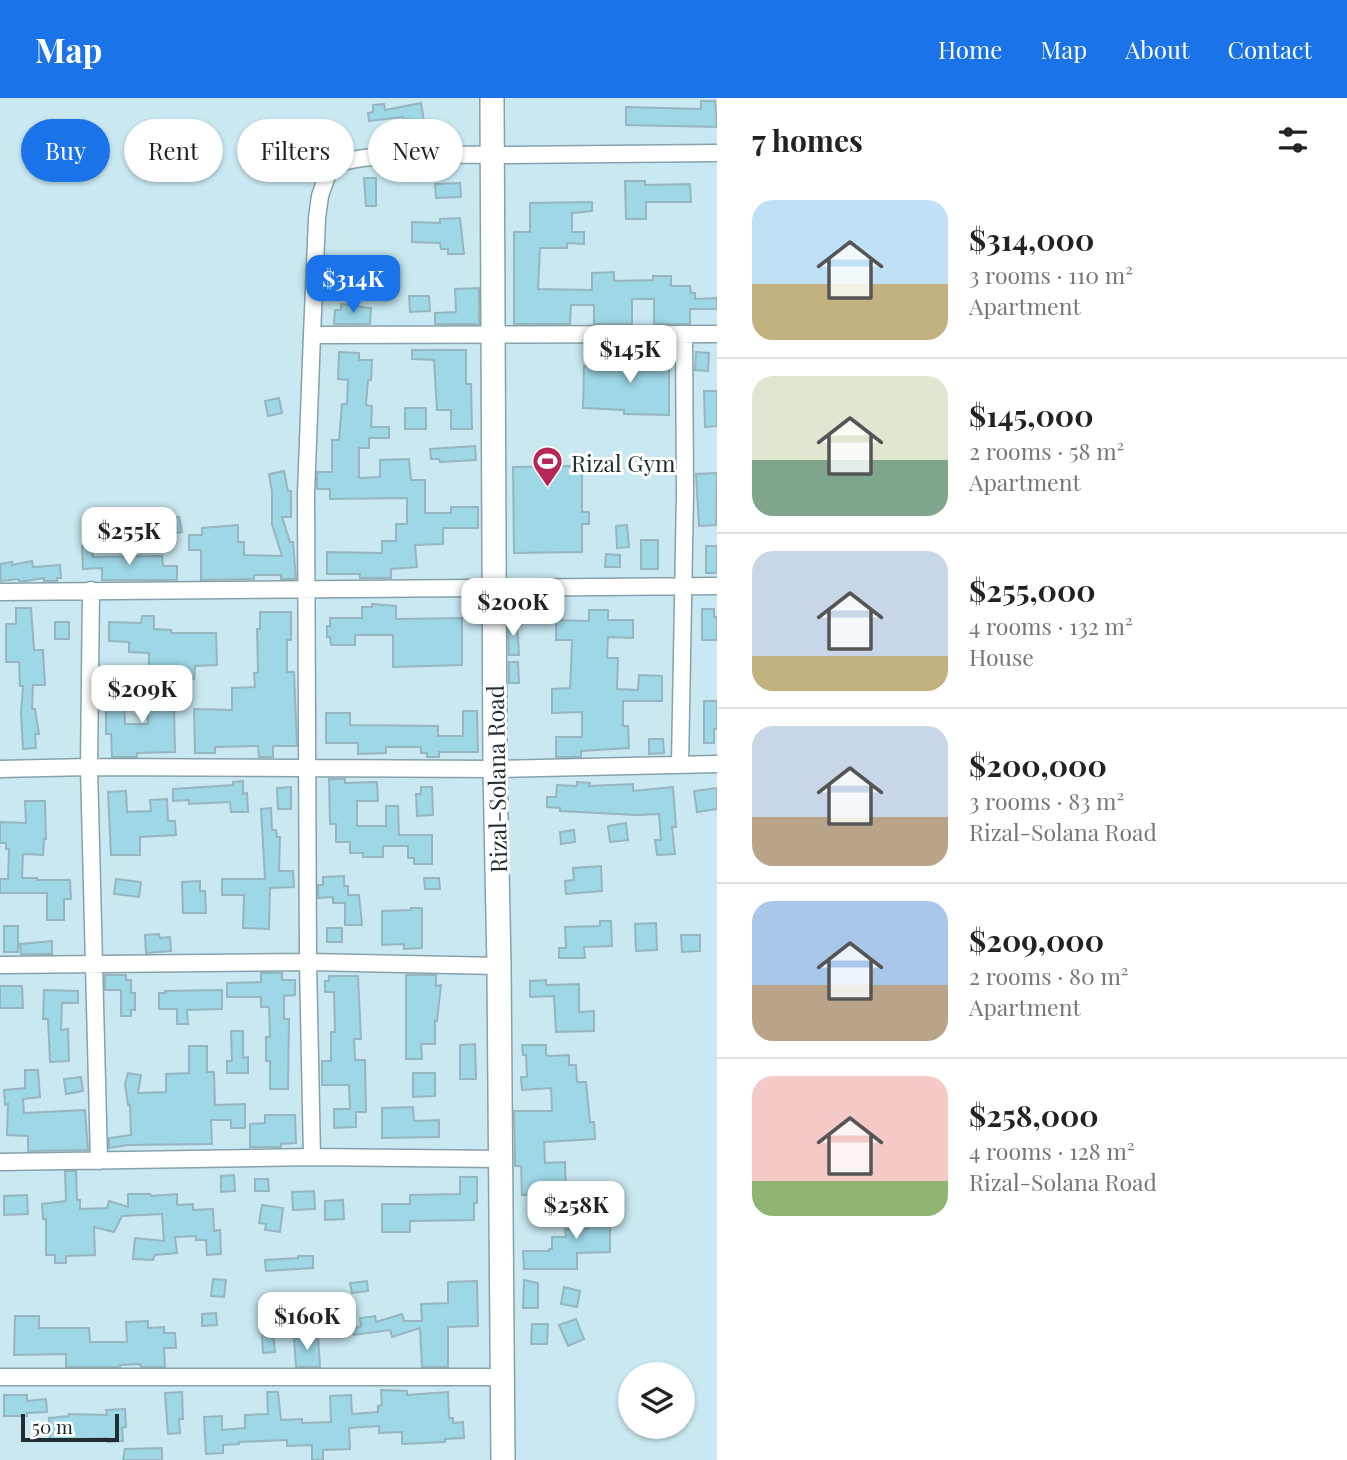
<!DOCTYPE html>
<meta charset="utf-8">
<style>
:root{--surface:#fff;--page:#f6f6f6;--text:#222;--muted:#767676;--line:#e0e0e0;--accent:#1a73e8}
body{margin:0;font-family:"Playfair Display",serif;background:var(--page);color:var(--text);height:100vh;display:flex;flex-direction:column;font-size:26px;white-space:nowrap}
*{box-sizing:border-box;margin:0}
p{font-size:23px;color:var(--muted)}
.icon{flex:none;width:38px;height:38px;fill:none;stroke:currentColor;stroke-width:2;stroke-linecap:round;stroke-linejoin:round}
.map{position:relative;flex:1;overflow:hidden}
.details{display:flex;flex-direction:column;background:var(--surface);width:630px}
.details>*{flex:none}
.banner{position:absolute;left:21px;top:21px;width:590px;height:63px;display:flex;gap:14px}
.buttons{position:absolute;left:618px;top:1264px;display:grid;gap:14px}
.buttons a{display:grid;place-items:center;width:77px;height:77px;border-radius:50%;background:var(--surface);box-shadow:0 2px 5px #0004;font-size:35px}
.scale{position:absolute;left:21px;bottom:18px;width:98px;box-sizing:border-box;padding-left:7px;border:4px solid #212d30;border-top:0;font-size:19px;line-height:24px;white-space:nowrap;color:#212d30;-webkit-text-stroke:5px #fff;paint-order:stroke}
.price{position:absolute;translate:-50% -60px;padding:0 16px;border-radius:14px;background:#fff;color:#222;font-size:23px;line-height:46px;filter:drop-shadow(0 2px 4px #0008)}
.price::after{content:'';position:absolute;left:50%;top:42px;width:21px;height:16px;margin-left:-10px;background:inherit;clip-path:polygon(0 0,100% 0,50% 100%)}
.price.on{background:var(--accent);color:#fff}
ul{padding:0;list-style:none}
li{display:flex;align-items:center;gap:21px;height:175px;padding:0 35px}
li+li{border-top:2px solid var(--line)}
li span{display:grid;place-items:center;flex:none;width:196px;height:140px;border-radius:21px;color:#555}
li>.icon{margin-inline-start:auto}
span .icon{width:84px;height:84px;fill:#fffc;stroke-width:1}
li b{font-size:30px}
h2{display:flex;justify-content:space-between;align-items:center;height:84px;padding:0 35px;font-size:30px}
.chip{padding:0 24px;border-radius:32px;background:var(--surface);box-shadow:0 2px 5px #0004;font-size:24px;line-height:63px}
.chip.on{background:var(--accent);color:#fff}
header{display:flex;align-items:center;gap:42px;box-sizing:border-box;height:98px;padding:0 35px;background:var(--accent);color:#fff}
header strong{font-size:33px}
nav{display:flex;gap:38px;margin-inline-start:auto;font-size:24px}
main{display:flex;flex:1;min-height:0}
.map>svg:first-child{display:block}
</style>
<header>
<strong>Map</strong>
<nav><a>Home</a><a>Map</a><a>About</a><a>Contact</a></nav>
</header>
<main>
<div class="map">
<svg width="717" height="1362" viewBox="0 0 717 1362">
<rect width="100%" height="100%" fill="#c9e8f1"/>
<path fill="#9ed7e6" stroke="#97b5be" stroke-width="2" d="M701,3H715L717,29L626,27V9L701,11Z
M421,5L426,35H433V46H411L410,21L404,22L403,19L369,23L368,15L373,14V7L384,6L385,12Z
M364,80H376V108H366Z
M625,83H645V87L690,86L691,104H646V121H626Z
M460,85L461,99L436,100L435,86Z
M592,104V113L572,115V134H584V146L567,145V150H540L538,191L592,192V175L614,174V183L653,182V178H671V188H690L691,195H695V201L717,200V211H690V226H654V201H632V226H594V207H571L570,226H514V134H530V105Z
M460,120L464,156H448V151H441L440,145L412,144V124L440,125V121Z
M479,190V226H435V215L456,214L455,191Z
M409,198H429L430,213L410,214Z
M341,206L371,210L370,226H334L335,212H341Z
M412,252H466V286H471L472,331H451V312H437L434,262L412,261Z
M625,253H669V317L624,316V312L583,310L584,268H624Z
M339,254L359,255V262H372L371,282H368L366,307L372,308L371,329H389V340H369V350H359V380L380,379V362L409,361L411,382H425V415H451V409H478V430H443V446L415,447L417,469L391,471V480H360V476H327V454L382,455V443H396V426H407V400L330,401V391H317V374H332V342H339L342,306H347L348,282L338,281Z
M696,254L709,255L708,273L695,272Z
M704,293H717V328L705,329Z
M279,300L282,315L268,318L265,303Z
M405,310H426V331H405Z
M475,348L476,362L440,364L439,361H431L430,351Z
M582,368V414H589V426H582V454L514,455L513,369Z
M284,373L288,393H291V419H282L290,444H293L296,481H281V477H254V481L201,482V452H189V437H202V430L238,427V444H244V457L282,458L272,426V394L269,376Z
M717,375L716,427L699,428L696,376Z
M179,419L182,434L124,444V426H135V430L158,426L157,423Z
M627,427L629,449L617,450L616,428Z
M641,442H658V471H641Z
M92,447L93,459L162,458L163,468H177V482H102V470L83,471L82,448Z
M706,448H717V475H706Z
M606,456L620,457V469H605Z
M32,463L33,469L60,467L61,480H57V483H44V480L26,483H19L18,481L1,483L0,466L12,464V467Z
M372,506L396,508V521L462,520V567L393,569V537H355V547H331L330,539H327V528H330V520H362V509H372Z
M16,510H31L34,552H43L45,587H33L32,611H35L39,636H35L36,650L23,651L21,615L23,588H20L19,564H6V526H16Z
M702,511H714V519H717V542H702Z
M589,512H608V522H633V540L608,539L607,560H618L617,591L638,592L639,577L662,578V603H623V628H628L629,650L581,653V659H556V639H582V614L552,615V591L570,590L571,568L572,542H556V522L589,523Z
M260,514H291V542H287V574H294L297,648H273V659H259L258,648L215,649V655H195L194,611L232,612V590L255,589L254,575H258L257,531H260Z
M142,518H154V531L171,532V535H216L217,567L195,568L194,581H187V585H177L178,568H149V555L129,554V544L109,543V524L141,525Z
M508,523H517L519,557H509Z
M55,524H69V541H55Z
M509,564H518L519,585H509Z
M148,592H178L179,608H174L175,654L137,655V659H112L111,636H106V594H124L125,626H148Z
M704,603H717V631H714V645H704Z
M463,613H477L478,654H439V659H427V655H421V649H386V655L358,656V645H326V615H350V627L438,628V638H463Z
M649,641H663L664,655L649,656Z
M329,681H345V685L377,684L378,703H357V728H386V708H398L399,737H432V766H414V760H408V748H383V759H363V755H350V744H336V726H330Z
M243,683V696L247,695L248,714H231L230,704L189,706V702L173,703V691L233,687V684Z
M577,684L590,685L589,688L633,686V693L673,689L676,729H672L675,756L657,757L655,742H661L659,716L637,717L560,713V710L547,709V699H556L557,687L577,688Z
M291,689V711H278L277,690Z
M421,689H432L433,717L417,718L416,696H421Z
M717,690V711L697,714L694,693Z
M126,693L127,714L151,713L150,702L167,701L168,723H175L176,737L140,739V757H111L108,694Z
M25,703H45L46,741H44L43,757L23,756L22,780H37V782H70L71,801H64V822H47V795H0V781H8L9,751H6V745H0V724L26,725Z
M271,710L272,732H276L277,739H280L279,773H293L294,789L270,790L269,831L243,830L244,797H222V781H265L261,711Z
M626,725L628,742L610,744L608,728Z
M574,732L575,744L561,746L560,734Z
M601,768L602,793L566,796L565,783L574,782L573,770Z
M344,778V788H348V797H359L362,827H345V805H333V799L318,800V787H323V779Z
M424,780H439L440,791H425Z
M116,781L141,784L139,799L114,796Z
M200,783V793H205L206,815H183L182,784Z
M411,810H422V850L404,851V846L382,847V813L411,812Z
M600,823H611L612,848L584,849L585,860H559V850H566L565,829L600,828Z
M656,825L657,852L636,853L635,826Z
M4,828H18V854H4Z
M327,830H342V844H327Z
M159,836L160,840L170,839L171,853L146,855L145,837Z
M681,837H700V853L682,854Z
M52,843V856H21L20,846Z
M261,875H282V882H295V897L284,898V921H289L288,991H270V963H266V939H270L269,909H261V899H227V885L261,884Z
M105,877H126V882H131V895H135V912H131V918H121V892H105Z
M406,877H436V888L441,887L437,923L435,922V946H421L422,961H406Z
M329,878H358L361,941H354L355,962H365L366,1014H356V1029L334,1030V1011H350L349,987H322V963H331V934H335L334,894H325V883H329Z
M546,882V887L579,886V914L594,913V933L556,934L554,898L530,899V883Z
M0,888H22L23,910H0Z
M44,892L78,893V905H62L61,932L68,931L69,963L50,964L48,921H43Z
M222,892V911L187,912L188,926H177V911H159V895H166L165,893Z
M231,933H243V960L248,959V975H227V963H232Z
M475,946L476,981H460V947Z
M522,947H546V957L549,958L569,957V967H576L577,984H586L590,1024H594L595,1041L544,1044L545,1065L565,1064L566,1096L522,1097L521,1068H515L514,1013H552L551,990L522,992L521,979H527L526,957H523Z
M189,948H207V974H214L215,1007L245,1006V1030H231V1022H211L212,1046L128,1047L109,1050V1040L131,1037L130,1007H128L125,986L128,975L141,977L138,995L166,994V976L189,975Z
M25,972H38L40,999L23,1001L24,1015L85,1012L88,1052L28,1053V1038L7,1037L8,1006L5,1007L4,992L25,990Z
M413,975H435V998L413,999Z
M81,979L83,993L66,996L64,981Z
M413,1009L414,1023L439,1022V1039L382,1040V1010Z
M265,1017H295L296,1045L281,1046V1049H250V1026L265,1025Z
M65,1073H76L77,1102H80V1111L107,1110L109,1103L128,1109V1096H150L151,1098L177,1096V1107L193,1106V1112L213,1111L214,1133L220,1132L221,1156L207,1157L206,1142H196V1138L175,1139L177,1155L155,1157L153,1162L133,1161L135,1140L164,1143L162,1116L122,1118L114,1134L94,1129L95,1157L66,1158V1165H55V1157H46V1121H43L42,1106L66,1103Z
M234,1077L235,1093L221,1094V1078Z
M460,1079H477V1105H474V1122L410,1123V1134H382V1106H410V1097L460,1096Z
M255,1081H268L269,1093H255Z
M314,1093L315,1111L293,1112L292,1094Z
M27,1097L28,1116L4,1117V1098Z
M343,1102L344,1121L325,1122V1103Z
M613,1102L614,1120L610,1121V1154L577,1155V1171H524L523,1153H549V1151H552V1139H566L565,1131H588L586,1105Z
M262,1107L283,1110L280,1134L265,1132L266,1126L259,1125Z
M298,1158H313V1170L266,1173L265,1162L298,1160Z
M213,1181L226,1182L224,1199L211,1198Z
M524,1182L538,1185V1210H523Z
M367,1183L368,1193L352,1195L350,1185Z
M477,1183L478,1228L448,1229V1269H422L420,1230L392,1239L390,1232L354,1237L352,1231L361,1228L360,1220L375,1218L376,1224L402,1216L404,1223H422L421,1206L448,1205V1184Z
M564,1189L580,1193L577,1209L561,1206Z
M313,1201L314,1211H311V1217H277L275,1203Z
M216,1215L217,1227L202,1228V1216Z
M15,1218H39V1230H89L90,1244H127L126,1224L148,1223V1230L164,1229V1235H175L176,1250H164L165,1269H141L140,1266L120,1267V1269H66V1256L14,1257Z
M576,1221L584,1241L568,1248L559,1227Z
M532,1226H548L547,1246H531Z
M262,1236H273L275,1254L263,1255Z
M318,1238L320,1269H296L294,1240Z
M381,1292L407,1293V1297L448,1294L449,1320H453V1325L463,1324L464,1340L445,1341V1344L402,1346V1334L379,1335V1328L349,1330L350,1351L323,1352V1362H312V1347L287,1348V1342L239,1344V1346L223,1347V1355L206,1356L204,1319L222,1318V1332L245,1330V1317L268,1316L267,1294H278L281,1322L302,1321V1325L331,1324L330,1298L351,1297L352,1316L378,1314V1308L382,1307Z
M182,1294L183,1321H179L180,1335L168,1336L165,1295Z
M4,1297H27V1303L46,1301L47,1314L27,1315V1318H4Z
M125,1311L126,1329L122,1330L123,1343L108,1344V1340L50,1342L49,1320L69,1318V1316L107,1317L106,1312Z
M162,1350V1362H123L125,1351Z"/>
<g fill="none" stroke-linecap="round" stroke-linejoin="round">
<defs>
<path id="minor" d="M312,237L317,120L320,98L330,69C359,52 466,57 504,57C575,57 646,55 717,55
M91,492L89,669L99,1063
M0,494L717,488
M680,666L685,395L684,236
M0,671L89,669L495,671L717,666
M0,867L308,864L499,868
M312,1059L308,864L306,396L312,237L717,236
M0,1064L312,1059L500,1061
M0,1279H503"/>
<path id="secondary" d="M492,0L495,671L499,868L503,1362"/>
</defs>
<use href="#minor" stroke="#85a2aa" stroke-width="19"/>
<use href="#secondary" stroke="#85a2aa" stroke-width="26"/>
<use href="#minor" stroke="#fff" stroke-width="16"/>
<use href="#secondary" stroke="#fff" stroke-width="23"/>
</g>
<defs>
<symbol id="stadium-pin" viewBox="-11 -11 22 30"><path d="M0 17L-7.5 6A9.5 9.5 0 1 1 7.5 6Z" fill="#b62758" stroke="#fff"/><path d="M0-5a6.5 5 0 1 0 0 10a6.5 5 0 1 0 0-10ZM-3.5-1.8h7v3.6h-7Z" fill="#fff"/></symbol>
</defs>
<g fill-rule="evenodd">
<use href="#stadium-pin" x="530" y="346" width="35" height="47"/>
</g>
<g text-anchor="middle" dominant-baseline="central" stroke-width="6" stroke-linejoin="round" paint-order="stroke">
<g font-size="23" fill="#212d30" stroke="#fff" text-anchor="start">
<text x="571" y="364">Rizal Gym</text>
</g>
<g font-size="23" fill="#212d30" stroke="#fff">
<text transform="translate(496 681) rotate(-91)">Rizal-Solana Road</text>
</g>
</g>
</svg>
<div class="buttons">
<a><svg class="icon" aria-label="layers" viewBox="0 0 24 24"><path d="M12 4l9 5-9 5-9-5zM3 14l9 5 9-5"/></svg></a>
</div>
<div class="scale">50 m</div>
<b class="price on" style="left:353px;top:217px">$314K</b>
<b class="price" style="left:630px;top:287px">$145K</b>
<b class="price" style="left:129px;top:469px">$255K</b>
<b class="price" style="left:513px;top:540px">$200K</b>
<b class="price" style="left:142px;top:627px">$209K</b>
<b class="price" style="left:576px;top:1143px">$258K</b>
<b class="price" style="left:307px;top:1254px">$160K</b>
<div class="banner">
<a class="chip on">Buy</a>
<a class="chip">Rent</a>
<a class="chip">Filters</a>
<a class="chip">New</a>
</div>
</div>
<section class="details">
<h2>7 homes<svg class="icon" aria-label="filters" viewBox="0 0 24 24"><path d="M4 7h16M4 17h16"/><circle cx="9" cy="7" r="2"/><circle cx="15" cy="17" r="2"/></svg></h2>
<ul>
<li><span style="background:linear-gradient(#bfe0f5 60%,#c2b280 0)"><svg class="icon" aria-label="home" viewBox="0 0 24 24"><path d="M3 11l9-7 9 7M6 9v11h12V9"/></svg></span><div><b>$314,000</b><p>3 rooms · 110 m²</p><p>Apartment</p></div></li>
<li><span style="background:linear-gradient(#dfe7d0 60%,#7fa58c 0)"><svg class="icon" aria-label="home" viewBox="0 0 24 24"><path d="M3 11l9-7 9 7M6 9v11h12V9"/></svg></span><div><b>$145,000</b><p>2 rooms · 58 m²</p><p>Apartment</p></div></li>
<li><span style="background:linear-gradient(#c9d6e8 75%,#c2b280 0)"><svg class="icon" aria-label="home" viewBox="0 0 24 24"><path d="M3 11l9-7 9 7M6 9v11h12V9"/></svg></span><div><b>$255,000</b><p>4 rooms · 132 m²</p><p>House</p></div></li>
<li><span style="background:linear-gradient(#c9d6e8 65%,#b9a48a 0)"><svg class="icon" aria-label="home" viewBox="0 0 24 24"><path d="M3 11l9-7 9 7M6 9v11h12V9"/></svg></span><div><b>$200,000</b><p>3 rooms · 83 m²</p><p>Rizal-Solana Road</p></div></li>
<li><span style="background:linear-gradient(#a9c7e8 60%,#b9a48a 0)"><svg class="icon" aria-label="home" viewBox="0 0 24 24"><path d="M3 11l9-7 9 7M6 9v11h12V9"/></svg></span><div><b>$209,000</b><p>2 rooms · 80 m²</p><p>Apartment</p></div></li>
<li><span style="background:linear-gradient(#f6c9c9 75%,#8fb573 0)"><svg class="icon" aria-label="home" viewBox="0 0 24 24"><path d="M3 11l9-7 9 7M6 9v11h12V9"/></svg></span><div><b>$258,000</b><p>4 rooms · 128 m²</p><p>Rizal-Solana Road</p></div></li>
</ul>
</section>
</main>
